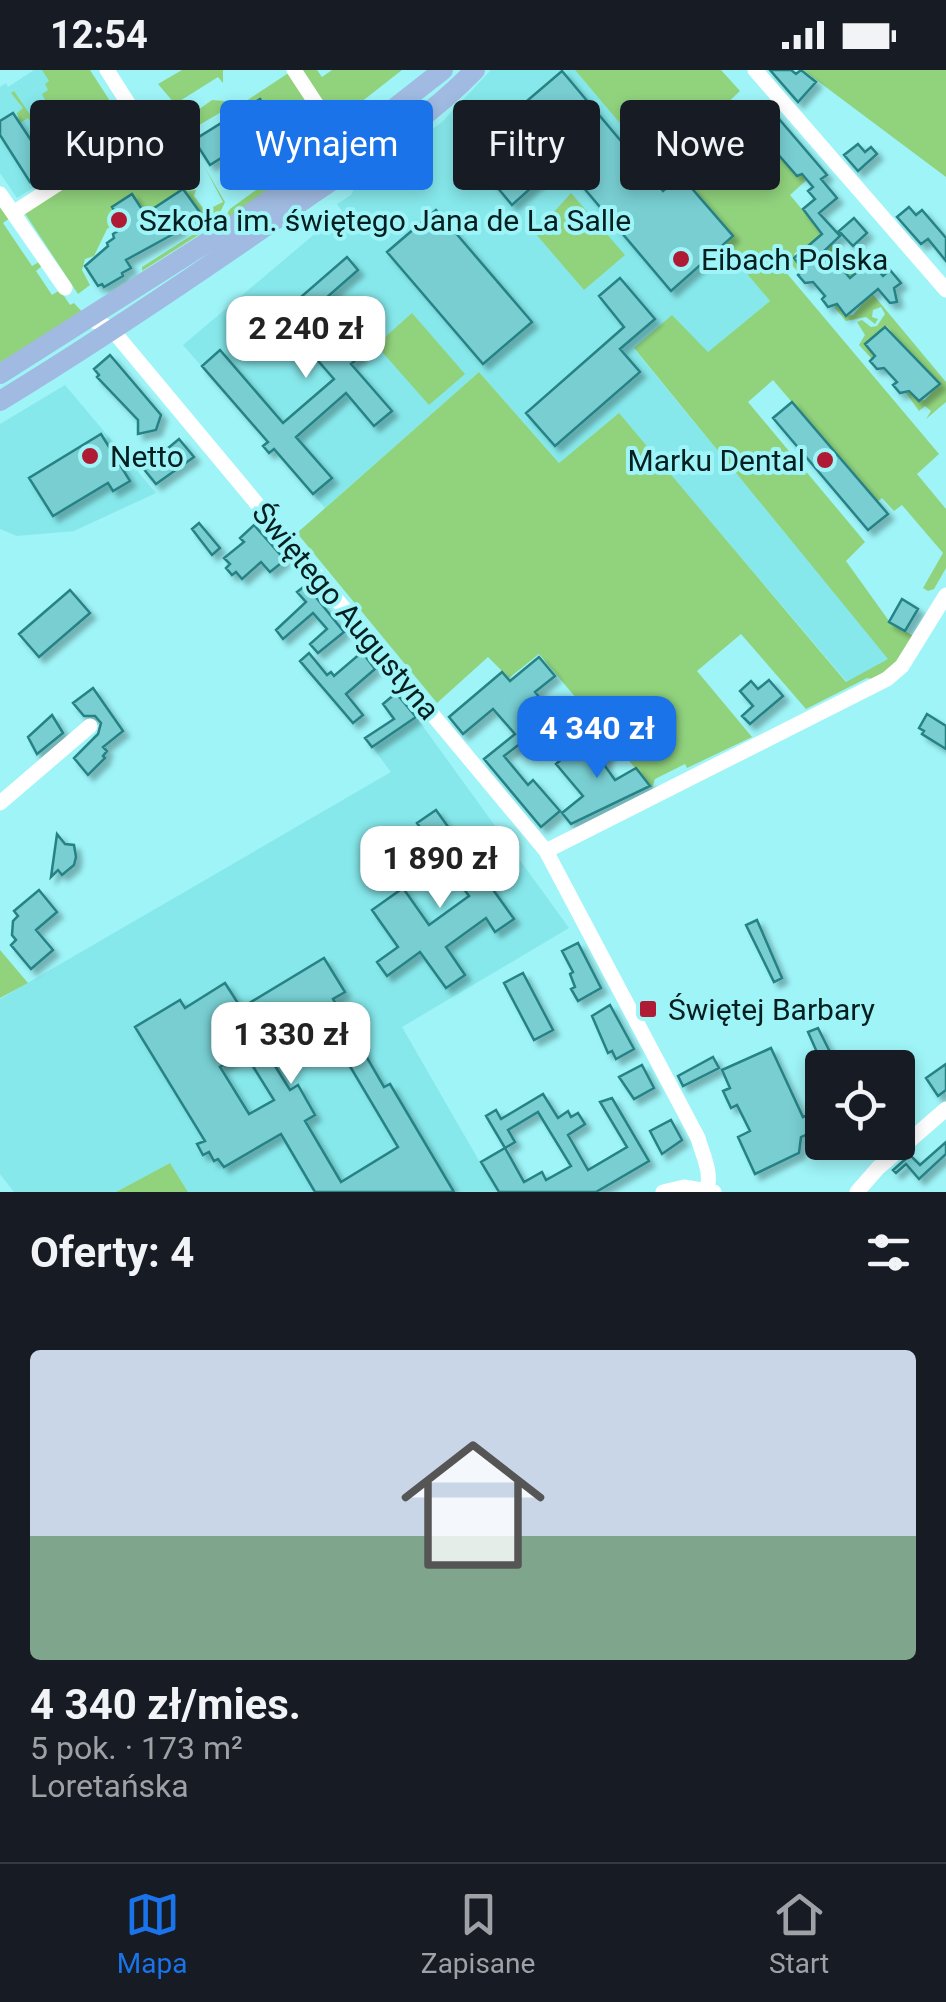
<!DOCTYPE html>
<html lang="pl">
<meta charset="utf-8">
<style>
:root{--surface:#171b24;--page:#242831;--text:#f1f3f6;--muted:#9ea1a6;--line:#363941;--accent:#1a73e8}
body{margin:0;font-family:Roboto,sans-serif;background:var(--page);color:var(--text);height:100vh;display:flex;flex-direction:column;font-size:38px;white-space:nowrap}
*{box-sizing:border-box;margin:0}
p{font-size:32px;color:var(--muted)}
.icon{flex:none;width:55px;height:55px;fill:none;stroke:currentColor;stroke-width:2;stroke-linecap:round;stroke-linejoin:round}
.map{position:relative;height:1122px;overflow:hidden}
.drawer{display:flex;flex-direction:column;background:var(--surface);flex:1}
.drawer>*{flex:none}
.top-card{position:absolute;left:30px;top:30px;width:888px;height:90px;display:flex;gap:20px}
.fabs{position:absolute;left:805px;top:980px;display:grid;gap:20px}
.fabs a{display:grid;place-items:center;width:110px;height:110px;border-radius:10px;background:var(--surface);box-shadow:0 5px 15px #0003;font-size:50px}
.price{position:absolute;translate:-50% -85px;padding:0 22px;border-radius:20px;background:#fff;color:#222;font-size:32px;line-height:65px;filter:drop-shadow(0 2px 5px #0008)}
.price::after{content:'';position:absolute;left:50%;top:60px;width:30px;height:22px;margin-left:-15px;background:inherit;clip-path:polygon(0 0,100% 0,50% 100%)}
.price.current{background:var(--accent);color:#fff}
ul{padding:0;list-style:none}
li{display:grid;align-content:center;gap:20px;height:530px;padding:0 30px}
li+li{border-top:2px solid var(--line)}
li span{display:grid;place-items:center;height:310px;border-radius:10px;color:#555}
li>.icon{margin-inline-start:auto}
span .icon{width:180px;height:180px;fill:#fffc;stroke-width:1}
li b{font-size:42px}
h2{display:flex;justify-content:space-between;align-items:center;height:120px;padding:0 30px;font-size:42px}
.chip{padding:0 35px;border-radius:10px;background:var(--surface);box-shadow:0 5px 15px #0003;font-size:35px;line-height:90px}
.chip.current{background:var(--accent);color:#fff}
.status{display:flex;justify-content:space-between;align-items:center;height:70px;padding:0 50px;background:var(--surface);direction:ltr}
.status svg{height:28px;fill:currentColor}
.tabs{display:flex;justify-content:space-around;align-items:center;height:140px;border-top:2px solid var(--line);background:var(--surface);font-size:28px;color:var(--muted)}
.tabs a{display:grid;justify-items:center;gap:5px}
.tabs .current{color:var(--accent)}
.map>svg:first-child{display:block}
</style>
<div class="status"><b>12:54</b><svg viewBox="0 0 49 12"><path d="M0 12V9h3v3zM5 12V6h3v6zM10 12V3h3v9zM15 12V0h3v12zM26 1h20v11H26zM47 4h2v5h-2z"/></svg></div>
<div class="map">
<svg width="946" height="1122" viewBox="0 0 946 1122">
<defs>
<filter id="shadow"><feDropShadow dx="5.5" dy="5.5" stdDeviation="2.5" flood-color="#0004"/></filter>
</defs>
<rect width="100%" height="100%" fill="#9ef4f7"/>
<path fill="#86e8eb" d="M34,0H80L119,64L17,128L0,103V17L6,13L8,17Z
M491,0H575L770,231L708,283L634,279L889,589L847,612L619,344L559,393L479,302L325,438L274,380L269,383L263,376L267,371L183,275L342,141L337,134L351,125L357,113L442,52Z
M65,315L156,423L74,461L17,466L0,459V354Z
M417,648L569,858L402,957L497,1122H188L170,1093L116,1122H14L0,1104V929L391,702L373,678Z"/>
<path fill="#91d37d" d="M42,0H90L119,45L123,43L129,45L119,47L122,63L62,100L43,70L68,54L66,50L40,66L28,48L20,53L17,43L23,38L11,23L14,21L35,52L51,43L42,24L48,20L45,14L49,11Z
M182,0H223V13L218,7L175,34L158,14Z
M301,0H317L322,7L332,0H402L333,54L331,42Z
M575,0H721L740,21L703,56L710,66L677,92L685,101L742,52L750,51L797,106L815,91L821,97L790,125L946,312V332L926,349L931,341L925,336L919,341L906,323L909,321L919,331L925,330L940,313L889,264L891,261L886,256L865,274L875,286L872,289L859,275L865,265L857,252L862,250L871,257L877,256L885,244L881,237L873,240L872,247L878,249L875,254L866,247L846,251L834,237L837,235L846,246L853,245L867,228L841,201L838,203L822,181L800,179L794,184L804,200L799,203L786,188L779,194L939,384L917,404L946,439V498L934,519L928,521L923,518L943,483L902,435L894,441L882,428L877,432L773,310L748,332L865,472L846,491L889,551L915,567L900,592L873,609L867,608L806,639L741,564L697,601L752,667L687,698L685,694L655,709L652,718L539,584L509,608L488,587L437,633L297,463L479,302L559,393L619,343L846,612L888,589L634,278L672,245L708,282L770,231Z
M803,0H946V107Z
M290,2L328,57L252,113L229,94L225,85L275,54L260,29L249,36L246,31Z
M212,30L225,31L223,41L189,61L184,50Z
M154,62L160,64L155,68L188,121L196,120L194,126L205,141L223,132L204,96L225,132L214,155L142,201V197L208,155L183,120L145,144L132,124L112,137L120,151L107,159L94,186L85,189L82,200L90,215L78,224L24,142Z
M307,83L313,92L219,158L230,139Z
M571,123L625,185L584,220L535,163Z
M0,134L10,148L3,153L32,196L39,192L42,196L36,201L52,225L60,220L70,235L74,233L84,244L0,297Z
M412,243L465,304L429,335L376,275Z
M0,880L28,913L0,928Z
M170,1093L188,1122H116Z"/>
<path fill="#78ced1" stroke="#268285" stroke-width="2.5" fill-rule="evenodd" filter="url(#shadow)" d="M770,0H791L796,4L801,0L816,12L798,32Z
M562,1L663,121L681,106L733,166L671,221L561,91L512,135L457,69L466,63L504,102L522,87L498,64L501,62L486,45L497,36L507,48ZM575,37L590,55L565,75L550,58Z
M260,29L275,54L210,95L194,70Z
M767,35L827,105L821,109L837,128L819,143L840,166L823,182L839,202L842,199L850,208L870,191L883,206L890,200L901,213L894,218L897,232L890,233L878,219L846,246L837,234L828,237L822,229L825,226L813,212L805,213L798,205L803,200L794,188L822,164L803,139L815,129L808,121L813,117L802,104L797,106L749,51Z
M13,43L50,99L30,112L0,65V51Z
M858,74L865,82L871,77L877,84L858,101L844,85Z
M183,119L199,141L179,154L182,158L177,162L126,190L131,198L122,203L123,206L104,217L102,214L98,216L85,196L108,176L107,173L114,168L113,164L124,157L112,137L132,124L145,144Z
M909,137L916,145L922,140L946,168V191L928,169L921,174L897,147Z
M436,140L532,252L483,294L387,182Z
M854,148L867,163L853,176L839,161Z
M347,187L358,200L318,235L362,285L351,294L392,341L374,356L346,323L296,367L332,408L313,424L274,379L269,383L263,376L268,372L202,296L220,280L283,353L334,309L279,246Z
M620,208L655,249L620,279L640,302L555,376L526,343L624,257L599,226Z
M885,257L940,314L919,331L909,321L900,323L893,315L897,312L884,298L877,299L870,291L875,286L865,274Z
M110,285L161,345L156,360L138,364V350L97,307L99,305L94,299Z
M792,332L888,444L868,460L773,348Z
M101,364L130,411L113,421L108,413L53,446L29,408Z
M179,369L194,387L156,414L143,398L164,376L167,379Z
M199,453L220,478L212,485L192,459Z
M254,455L285,490L270,502L261,492L242,509L236,502L232,505L226,498L230,494L224,488L244,472L240,468Z
M306,515L344,562L318,583L310,574L327,559L313,543L283,569L276,560L306,532L297,522Z
M70,520L90,543L39,587L19,564Z
M902,529L918,539L905,561L889,552Z
M362,582L375,599L346,624L363,645L353,653L300,591L309,583L327,605L331,602L334,606Z
M539,587L555,606L535,622L559,651L536,671L530,666L504,686L528,715L533,710L560,741L541,757L484,689L515,664L493,639L463,664L449,647L502,602L510,611Z
M769,610L783,626L750,654L742,646L753,636L740,621L751,611L758,619Z
M93,618L123,661L103,677L107,681L103,686L105,688L88,705L74,688L98,664L101,653L95,646H84L73,633Z
M396,623L416,647L372,677L365,668L394,649L383,634Z
M927,644L946,656V679L922,664L924,661L919,658Z
M52,645L63,663L37,684L28,667Z
M609,668L617,676L607,685L605,696L615,710L636,698L650,716L571,754L562,743L583,726L556,694L579,674L590,686Z
M436,740L514,849L495,862L486,848L446,877L465,905L446,918L420,882L387,906L377,892L398,877L372,840L403,818L429,855L469,826L417,753Z
M57,764L65,774L74,775L76,787L74,795L62,805L58,800L51,807Z
M39,820L57,842L36,860L53,880L31,899L11,875L16,870L12,865L13,851L18,846L14,841Z
M757,850L782,908L774,912L746,855Z
M578,873L601,918L578,931L571,919L575,917L570,904L573,902L562,881Z
M324,888L345,922L333,929L384,1017L390,1014L454,1122H315L281,1064L224,1097L218,1089L214,1091L209,1082L203,1085L197,1074L205,1071L135,957L180,930L185,938L225,913L241,938ZM316,939L398,1077L341,1112L305,1051L315,1045L298,1015L290,1020L260,972ZM244,982L274,1030L249,1044L220,997Z
M523,903L553,960L534,970L504,913Z
M610,935L634,979L616,989L612,981L608,983L592,946Z
M818,958L838,998H824L808,962Z
M771,978L803,1047L817,1041L822,1058L801,1067L799,1083L755,1104L738,1067L750,1061L737,1035L731,1038L723,1021L730,1018L722,1000Z
M713,987L719,998L683,1016L678,1006Z
M946,994V1020L938,1026L926,1008Z
M642,995L654,1018L634,1029L619,1007Z
M543,1024L558,1048L568,1041L571,1047L578,1043L585,1054L568,1065L588,1100L627,1077L600,1032L612,1028L649,1091L596,1122H499L481,1092L505,1078L524,1112L542,1102L546,1110L571,1096L538,1042L508,1060L515,1072L505,1078L486,1046L496,1040L501,1049Z
M671,1050L682,1070L662,1084L650,1061Z
M946,1072V1084L919,1109L906,1094L896,1103L893,1100L910,1085L920,1095Z"/>
<g fill="none" stroke-linecap="round" stroke-linejoin="round">
<path stroke="#fff" stroke-width="15" d="M294,0L332,58
M755,0L946,220
M0,124L65,218
M13,143L140,61V52L107,0
M89,250L101,253L114,262L546,781L698,1068C703,1086 713,1104 706,1122
M0,733L90,656
M546,781L887,609L902,596L946,525
M663,1122L684,1117L714,1122
M857,1122L878,1098L946,1039"/>
<path stroke="#a0bae1" stroke-width="20" d="M0,304L236,154L346,76L443,0
M0,331C105,267 205,199 305,129C363,89 426,51 475,0"/>
</g>
<g fill="#af1b35" stroke="#9ef4f7" stroke-width="4">
<circle cx="119" cy="150" r="10"/>
<circle cx="681" cy="189" r="10"/>
<circle cx="90" cy="386" r="10"/>
<circle cx="825" cy="390" r="10"/>
<rect x="638" y="929" width="20" height="20" rx="5"/>
</g>
<g text-anchor="middle" dominant-baseline="central" stroke-width="8" stroke-linejoin="round" paint-order="stroke">
<g font-size="30" fill="#031f20" stroke="#9ef4f7" text-anchor="start">
<text x="139" y="150">Szkoła im. świętego Jana de La Salle</text>
<text x="701" y="189">Eibach Polska</text>
<text x="110" y="386">Netto</text>
<text x="805" y="390" text-anchor="end">Marku Dental</text>
<text x="668" y="939">Świętej Barbary</text>
</g>
<g font-size="30" fill="#031f20" stroke="#9ef4f7">
<text transform="translate(346 541) rotate(50)">Świętego Augustyna</text>
</g>
</g>
</svg>
<div class="fabs">
<a><svg class="icon" aria-label="locate" viewBox="0 0 24 24"><circle cx="12" cy="12" r="6"/><path d="M12 2v4M12 18v4M2 12h4M18 12h4"/></svg></a>
</div>
<b class="price" style="left:306px;top:311px">2 240 zł</b>
<b class="price current" style="left:597px;top:711px">4 340 zł</b>
<b class="price" style="left:440px;top:841px">1 890 zł</b>
<b class="price" style="left:291px;top:1017px">1 330 zł</b>
<div class="top-card">
<a class="chip">Kupno</a>
<a class="chip current">Wynajem</a>
<a class="chip">Filtry</a>
<a class="chip">Nowe</a>
</div>
</div>
<section class="drawer">
<h2>Oferty: 4<svg class="icon" aria-label="filters" viewBox="0 0 24 24"><path d="M4 7h16M4 17h16"/><circle cx="9" cy="7" r="2"/><circle cx="15" cy="17" r="2"/></svg></h2>
<ul>
<li><span style="background:linear-gradient(#c9d6e8 60%,#7fa58c 0)"><svg class="icon" aria-label="home" viewBox="0 0 24 24"><path d="M3 11l9-7 9 7M6 9v11h12V9"/></svg></span><div><b>4 340 zł/mies.</b><p>5 pok. · 173 m²</p><p>Loretańska</p></div></li>
</ul>
</section>
<nav class="tabs">
<a class="current"><svg class="icon" aria-label="map" viewBox="0 0 24 24"><path d="M3 6l6-2 6 2 6-2v14l-6 2-6-2-6 2zM9 4v14M15 6v14"/></svg>Mapa</a>
<a><svg class="icon" aria-label="saved" viewBox="0 0 24 24"><path d="M7 4h10v16l-5-4-5 4z"/></svg>Zapisane</a>
<a><svg class="icon" aria-label="home" viewBox="0 0 24 24"><path d="M3 11l9-7 9 7M6 9v11h12V9"/></svg>Start</a>
</nav>
